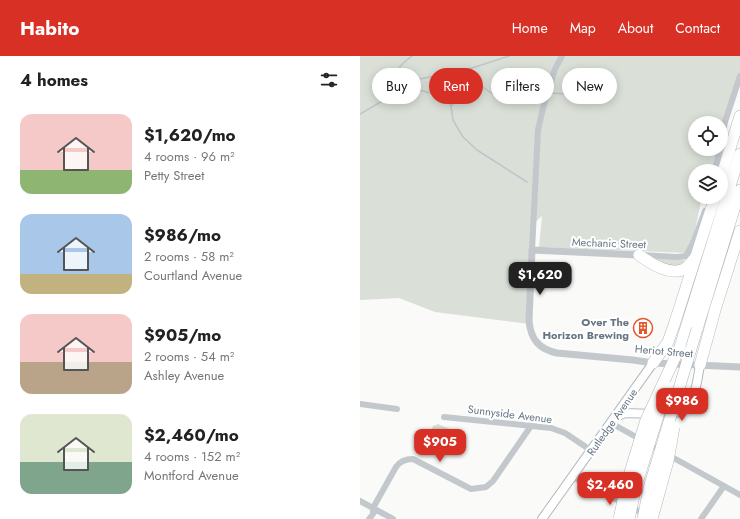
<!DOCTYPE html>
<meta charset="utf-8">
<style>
:root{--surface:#fff;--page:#f2f2f2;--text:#222;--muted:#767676;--accent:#d93025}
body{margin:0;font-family:Jost,sans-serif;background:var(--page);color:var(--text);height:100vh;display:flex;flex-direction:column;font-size:15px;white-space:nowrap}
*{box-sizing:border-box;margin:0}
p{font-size:13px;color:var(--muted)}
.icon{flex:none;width:22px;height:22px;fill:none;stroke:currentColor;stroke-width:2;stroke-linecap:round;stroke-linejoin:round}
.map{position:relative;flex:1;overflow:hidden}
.details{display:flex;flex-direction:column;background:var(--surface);width:360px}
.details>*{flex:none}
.banner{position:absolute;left:12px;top:12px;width:308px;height:36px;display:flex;gap:8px}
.controls{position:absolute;left:328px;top:60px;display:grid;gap:8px}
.controls a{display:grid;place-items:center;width:40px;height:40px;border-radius:50%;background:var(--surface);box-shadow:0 2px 10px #0003;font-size:20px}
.price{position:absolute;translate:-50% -34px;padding:0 9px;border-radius:8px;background:var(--accent);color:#fff;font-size:13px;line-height:26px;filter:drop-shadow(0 1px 2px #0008)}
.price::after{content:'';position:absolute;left:50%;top:24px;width:12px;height:9px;margin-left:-6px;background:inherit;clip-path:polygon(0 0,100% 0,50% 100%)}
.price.active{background:#222;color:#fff}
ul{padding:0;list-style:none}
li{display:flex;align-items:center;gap:12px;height:100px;padding:0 20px}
li span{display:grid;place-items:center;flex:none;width:112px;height:80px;border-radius:12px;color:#555}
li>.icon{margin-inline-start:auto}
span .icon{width:48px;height:48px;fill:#fffc;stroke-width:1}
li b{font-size:17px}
h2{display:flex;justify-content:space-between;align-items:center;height:48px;padding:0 20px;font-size:17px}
.tag{padding:0 14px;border-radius:18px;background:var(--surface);box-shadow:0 2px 10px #0003;font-size:14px;line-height:36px}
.tag.active{background:var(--accent);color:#fff}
header{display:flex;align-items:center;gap:24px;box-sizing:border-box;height:56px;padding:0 20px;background:var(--accent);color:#fff}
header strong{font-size:19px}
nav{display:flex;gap:22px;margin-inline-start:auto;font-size:14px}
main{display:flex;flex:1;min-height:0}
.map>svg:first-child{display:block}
</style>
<header>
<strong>Habito</strong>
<nav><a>Home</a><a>Map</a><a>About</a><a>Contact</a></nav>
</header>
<main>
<section class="details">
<h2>4 homes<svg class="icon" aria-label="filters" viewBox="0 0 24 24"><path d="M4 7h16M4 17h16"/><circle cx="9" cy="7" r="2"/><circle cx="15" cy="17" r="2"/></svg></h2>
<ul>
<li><span style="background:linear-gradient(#f6c9c9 70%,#8fb573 0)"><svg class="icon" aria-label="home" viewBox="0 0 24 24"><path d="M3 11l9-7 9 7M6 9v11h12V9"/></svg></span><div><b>$1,620/mo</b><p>4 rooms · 96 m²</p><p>Petty Street</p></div></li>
<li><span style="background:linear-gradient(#a9c7e8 75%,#c2b280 0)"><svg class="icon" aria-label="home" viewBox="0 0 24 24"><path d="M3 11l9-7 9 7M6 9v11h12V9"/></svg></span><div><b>$986/mo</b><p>2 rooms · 58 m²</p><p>Courtland Avenue</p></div></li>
<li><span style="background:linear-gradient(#f6c9c9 60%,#b9a48a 0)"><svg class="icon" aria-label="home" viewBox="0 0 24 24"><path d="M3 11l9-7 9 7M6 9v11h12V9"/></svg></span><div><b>$905/mo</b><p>2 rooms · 54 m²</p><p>Ashley Avenue</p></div></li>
<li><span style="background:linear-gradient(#dfe7d0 60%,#7fa58c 0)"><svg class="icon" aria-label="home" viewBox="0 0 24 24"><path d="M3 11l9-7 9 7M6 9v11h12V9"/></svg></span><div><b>$2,460/mo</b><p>4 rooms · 152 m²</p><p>Montford Avenue</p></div></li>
</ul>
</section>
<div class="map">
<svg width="380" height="463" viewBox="0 0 380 463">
<rect width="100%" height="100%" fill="#fafaf8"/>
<path fill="#dadfd7" d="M0,0H380V20L361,86V67H335V93H360L355,115H335V141H342L335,174L327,197L179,191L182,160L172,169L169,268L75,256L39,242L0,244Z
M290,201L324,202V207L322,211H310Z
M78,368L90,373L88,379L82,377L76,378L71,375L73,370Z"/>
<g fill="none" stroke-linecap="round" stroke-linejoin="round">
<path stroke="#bbc7cb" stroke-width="1.5" d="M47,30L86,42L91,50L93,64L103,81L117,94L167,126
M41,33C36,13 35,13 52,0
M191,37L207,38
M91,50L107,33L121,30L136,40L148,44L185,37
M0,58L60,23L112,12L149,0"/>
<defs>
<path id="secondary" d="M308,359C312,358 317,357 321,355C336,346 337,325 340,309
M256,361L265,357L293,358
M182,463L293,307"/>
<path id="motorway" d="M361,122L380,60
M279,199C290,207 308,219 322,214C327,212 331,207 334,203
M337,273L380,134
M320,291L380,98
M293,307L308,286L314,269L355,141
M340,309L355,254L380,175"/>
</defs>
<use href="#secondary" stroke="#b3babf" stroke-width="10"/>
<use href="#motorway" stroke="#b4b9bd" stroke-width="12"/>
<path stroke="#c3c8cc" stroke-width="6" d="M361,86L365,66L380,20
M355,115L360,93
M172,194L178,74L183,52L195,13L202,0
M282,199L317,201L326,200L333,187L345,155
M0,348L37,353
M84,361L191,372L205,377L232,395
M251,367L380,439
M213,421L286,459
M0,445L33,463
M9,463L13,458V452L36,411C40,405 45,403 53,403L111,433L126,431L133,425L171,370
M341,463L364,430"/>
<path stroke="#c3c8cc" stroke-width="7" d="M279,199L172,194L169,265C171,284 179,293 197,297L273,304L293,307L380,311"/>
<use href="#secondary" stroke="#fff" stroke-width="8"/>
<use href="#motorway" stroke="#fff" stroke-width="11"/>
<defs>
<path id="motorway-bridge" d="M259,463L267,426L286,364L320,291
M269,463L276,430L307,331
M283,463L289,432L337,273
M292,463L308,405L314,371"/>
</defs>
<use href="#motorway-bridge" stroke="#b4b9bd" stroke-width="12" stroke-linecap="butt"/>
<use href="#motorway-bridge" stroke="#fff" stroke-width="11"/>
</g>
<defs>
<symbol id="building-ring" viewBox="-11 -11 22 22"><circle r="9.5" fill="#fff" stroke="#e4572e" stroke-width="1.5"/><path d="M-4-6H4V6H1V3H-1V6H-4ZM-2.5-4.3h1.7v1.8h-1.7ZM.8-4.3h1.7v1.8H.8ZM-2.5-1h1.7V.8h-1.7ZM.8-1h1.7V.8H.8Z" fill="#e4572e"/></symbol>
</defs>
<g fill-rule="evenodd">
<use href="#building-ring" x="272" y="261" width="22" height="22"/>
</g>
<g text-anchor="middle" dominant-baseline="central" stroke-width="4" stroke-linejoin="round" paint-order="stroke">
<g font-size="11" fill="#657683" stroke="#fff">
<text transform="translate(249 187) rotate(2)">Mechanic Street</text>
<text transform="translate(304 295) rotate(5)">Heriot Street</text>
<text transform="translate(150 358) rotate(7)">Sunnyside Avenue</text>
<text transform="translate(252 366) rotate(-55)">Rutledge Avenue</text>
</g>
<g font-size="11" font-weight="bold" fill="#657683" stroke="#fff" text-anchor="end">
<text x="269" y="266">Over The<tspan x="269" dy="13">Horizon Brewing</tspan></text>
</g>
</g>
</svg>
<div class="controls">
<a><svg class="icon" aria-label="locate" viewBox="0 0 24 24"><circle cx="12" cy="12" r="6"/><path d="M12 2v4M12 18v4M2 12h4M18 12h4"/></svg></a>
<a><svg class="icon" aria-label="layers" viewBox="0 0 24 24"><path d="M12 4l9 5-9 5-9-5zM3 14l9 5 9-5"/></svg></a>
</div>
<b class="price active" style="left:180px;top:240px">$1,620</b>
<b class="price" style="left:322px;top:366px">$986</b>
<b class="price" style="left:80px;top:407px">$905</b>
<b class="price" style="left:250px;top:450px">$2,460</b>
<div class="banner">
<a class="tag">Buy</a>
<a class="tag active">Rent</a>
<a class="tag">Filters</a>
<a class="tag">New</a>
</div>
</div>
</main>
